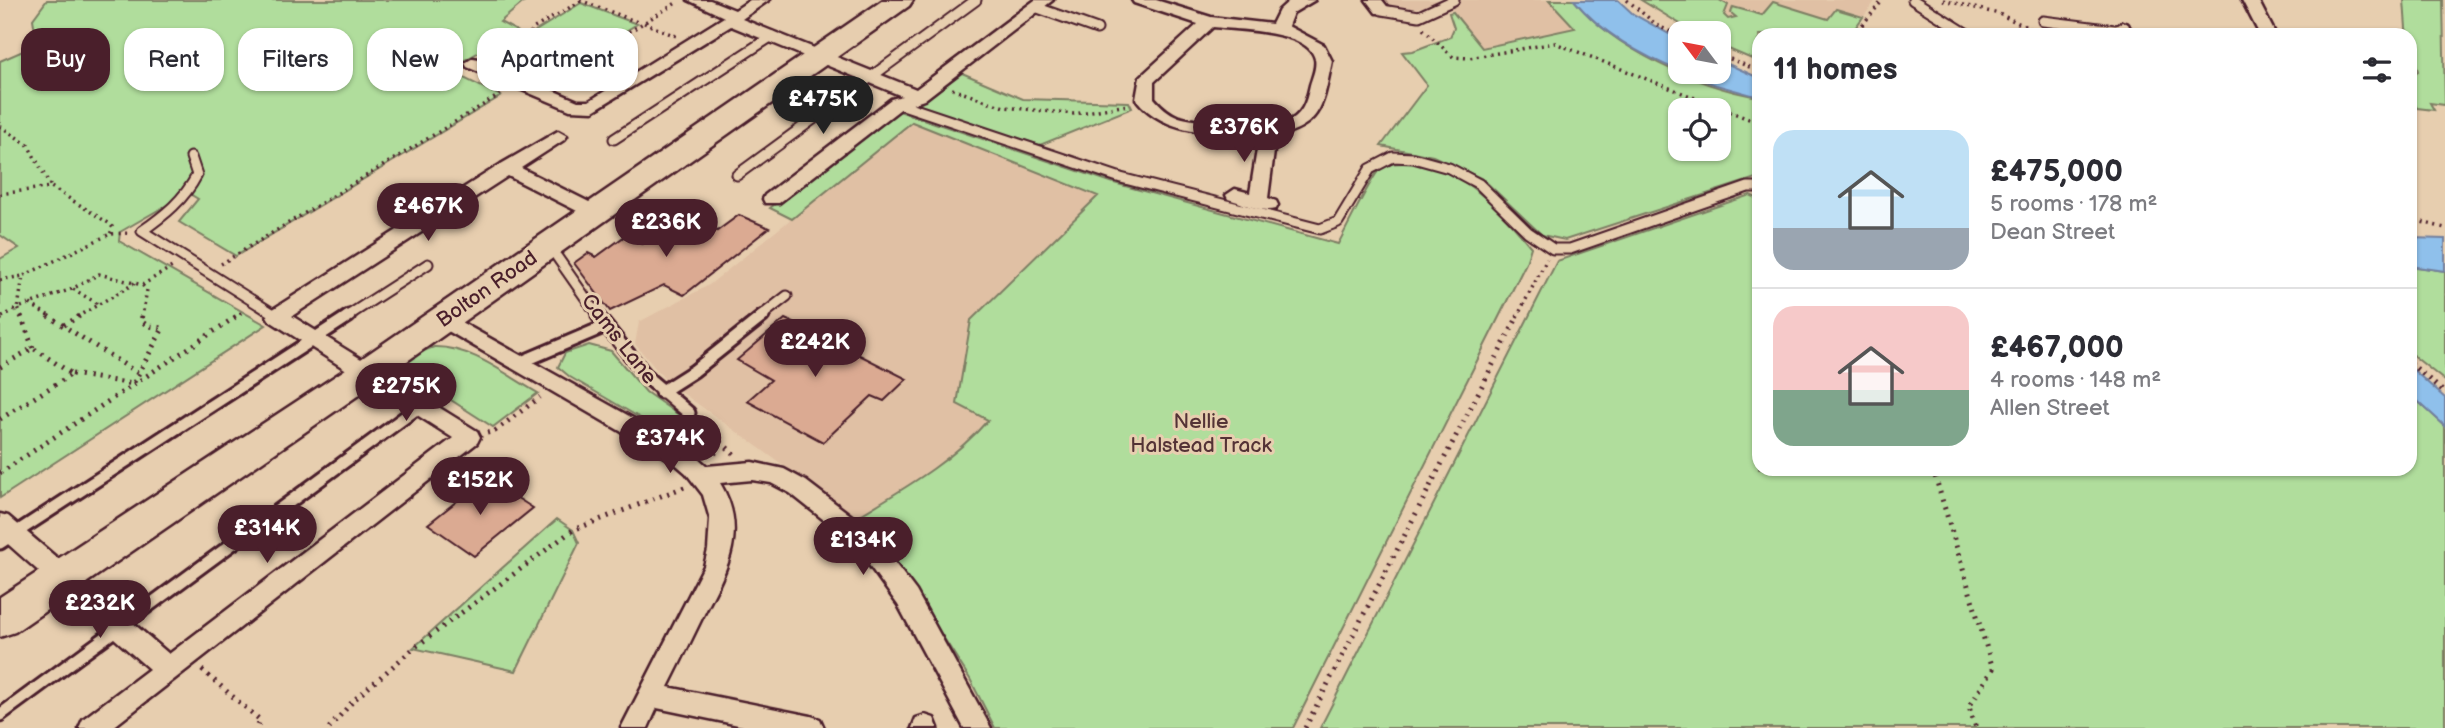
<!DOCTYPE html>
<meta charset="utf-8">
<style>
:root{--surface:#fff;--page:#f2f2f3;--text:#2b2b33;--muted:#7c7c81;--line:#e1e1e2;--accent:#4a1f2b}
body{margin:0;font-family:"Balsamiq Sans",sans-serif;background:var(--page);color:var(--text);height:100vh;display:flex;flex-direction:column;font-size:26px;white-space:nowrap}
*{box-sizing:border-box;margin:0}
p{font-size:23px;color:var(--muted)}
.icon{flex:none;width:38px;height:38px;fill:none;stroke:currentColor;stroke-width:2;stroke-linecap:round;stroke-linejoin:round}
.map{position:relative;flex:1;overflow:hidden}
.side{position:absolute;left:1752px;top:28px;width:665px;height:448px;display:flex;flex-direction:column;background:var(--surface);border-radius:21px;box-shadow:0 2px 5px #0004}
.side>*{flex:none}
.hud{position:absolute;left:21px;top:28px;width:665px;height:63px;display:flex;gap:14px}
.needle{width:46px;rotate:302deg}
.buttons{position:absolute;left:1668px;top:21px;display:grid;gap:14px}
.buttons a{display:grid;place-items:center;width:63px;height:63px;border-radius:14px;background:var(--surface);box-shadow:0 2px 5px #0004;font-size:35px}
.price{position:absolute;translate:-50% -60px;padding:0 16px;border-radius:24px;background:var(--accent);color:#fff;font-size:23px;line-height:46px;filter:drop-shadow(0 2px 4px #0008)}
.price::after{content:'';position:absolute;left:50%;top:42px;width:21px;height:16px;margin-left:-10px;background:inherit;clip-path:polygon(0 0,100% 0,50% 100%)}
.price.on{background:#222;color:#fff}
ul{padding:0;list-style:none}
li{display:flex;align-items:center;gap:21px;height:175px;padding:0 21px}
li+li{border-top:2px solid var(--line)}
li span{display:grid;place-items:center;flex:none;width:196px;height:140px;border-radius:21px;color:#555}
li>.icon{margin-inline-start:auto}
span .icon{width:84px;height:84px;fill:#fffc;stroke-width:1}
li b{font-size:30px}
h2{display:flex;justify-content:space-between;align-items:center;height:84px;padding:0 21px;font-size:30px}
.tag{padding:0 24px;border-radius:21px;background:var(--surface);box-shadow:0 2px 5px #0004;font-size:24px;line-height:63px}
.tag.on{background:var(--accent);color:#fff}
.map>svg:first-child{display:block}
</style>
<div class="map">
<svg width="2445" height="728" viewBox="0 0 2445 728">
<rect width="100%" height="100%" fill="#e7ceaf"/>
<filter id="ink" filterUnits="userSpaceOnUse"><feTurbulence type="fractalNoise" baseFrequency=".0143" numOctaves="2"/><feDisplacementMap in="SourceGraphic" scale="14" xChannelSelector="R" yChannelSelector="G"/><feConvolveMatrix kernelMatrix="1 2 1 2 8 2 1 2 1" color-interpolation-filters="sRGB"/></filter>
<g filter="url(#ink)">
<path fill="#e0c0a4" d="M1363,0H1549L1576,27L1481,48L1446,3L1374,15Z
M1641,0H1876L1850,35H1759V62L1719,45L1718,33H1695Z
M912,122L1098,196L971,320L989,419L967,445L936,468L852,520L793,472L667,382L635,344L639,322L709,285Z"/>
<path fill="#b0dd9c" stroke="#7d7e64" stroke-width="2" fill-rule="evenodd" d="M47,0H526L500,22L517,31L447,70L501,96L236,256L179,222L198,199L188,193L120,232L119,241L266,325L0,498V259L19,248L0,235V61L37,45L33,19Z
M1549,0H1574C1613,49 1698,87 1759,97V177L1565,240L1542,235L1483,179L1433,156L1381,146L1427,85L1402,52L1413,51L1450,37L1454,28L1449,13L1453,12L1482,48L1575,28ZM1680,110H1718V149H1680Z
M1641,0H1719L1728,5L1724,15L1728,19L1736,17L1731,13L1733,7L1762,15L1773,2L1828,19L1836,9L1863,17L1850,35H1759V62L1719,45L1718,33H1695Z
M2404,0H2443L2445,105L2430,103L2434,110L2417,108L2410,97V76L2418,71L2406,28Z
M581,3L637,24L587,55L534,32Z
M962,73L1023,99L1129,102L1132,108L1040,145L916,107Z
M896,110L1114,183L1338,244C1346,230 1371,177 1380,169C1389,162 1401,163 1411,163C1464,168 1499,209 1531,247L1526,263L1293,728H995L970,679L931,618L852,520C901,490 951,463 988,420L957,404L971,320L1098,196L912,122L792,219L770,208Z
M1750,195L1759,199V469H2410V394L2445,426V728H1320L1557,261Z
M2410,266L2445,271V381L2410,353Z
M589,345L611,351L646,392L686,420L654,426L570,377L558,367L565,353Z
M434,347C471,346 506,375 538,393L493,427L398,366L415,354Z
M557,519L573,530L579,543L516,671L413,648Z"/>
<path fill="#8fc0eb" stroke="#73809e" stroke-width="2" d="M1574,0H1618L1633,14L1680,40V71C1642,56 1600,32 1574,0Z
M1719,60L1759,78V97L1716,85L1681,72H1718Z
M2410,238L2445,239V271L2410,266Z
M2410,367L2445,398V426L2410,394Z"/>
<path fill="#dbaa92" stroke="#4a1f2b" stroke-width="2" d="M682,214L717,231L739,215L769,228L684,295L664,285L610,311L574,263L588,253L596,257L625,236L642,244Z
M785,319L824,337L907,379L884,401L872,396L823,442L747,401L771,380L737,360Z
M486,478L533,508L474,556L428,524Z"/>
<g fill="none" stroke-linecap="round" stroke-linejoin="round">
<defs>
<path id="service-far1" d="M1913,0L1969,35
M1035,7L1097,29
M1382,10L1419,16L1454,0
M2043,21L2123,31
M897,103L1121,178L1320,229L1338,222L1370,169L1393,157L1413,158L1449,168L1479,184L1528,232L1553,249H1570L1748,187H1759
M614,139L772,36
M191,157L197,175C184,200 165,215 142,231L277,316
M737,175L976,0
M557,257L599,317
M346,317L428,264
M760,317L787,296"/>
<path id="service" d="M598,316L650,380L689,413
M519,363L606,326
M661,392L694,371L763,316
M0,543L349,316
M0,715L420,406"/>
<path id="minor" d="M688,0H710L735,10L750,0H769L742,19L916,89L1035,0H1053L924,100L903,107L779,203H765L763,199L765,195L891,99L902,96L731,26L593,111L570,110L467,67L465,63L473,58L479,59L578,101H589L724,17Z
M1132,0H1156L1211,17L1272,24L1279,10L1290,0H1315L1293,13L1288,26L1324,45L1332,61C1323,103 1323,126 1276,136L1268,198L1276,201L1278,205L1276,209C1261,213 1243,203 1228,199L1226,195L1235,189L1250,193L1259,137C1216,132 1164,136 1136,99L1140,77L1198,24L1134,3ZM1213,27C1236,30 1309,30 1315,59C1317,67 1312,78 1310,85C1306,103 1303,115 1285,123C1270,130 1196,122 1179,117C1168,113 1161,106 1154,98V82Z
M1366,0H1382L1390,10L1388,13H1376Z
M2242,0H2258L2276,35H2260Z
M2122,22L2128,24L2133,35H2117L2114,27Z
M558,131L567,136L564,140L521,168L603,209L605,213L603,217H589L508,176L292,316L477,431L480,437L477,443L112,728H79L83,719L149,669L0,537V514L8,516L169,654L453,438L270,321L267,316L270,311L501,164Z
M443,312L688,449L707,466L752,462L784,469L806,481L869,529L916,591L991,728H964L898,605L853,543L790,493L771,483L752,480L720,483C749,531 727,570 704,614C692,639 680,663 668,687L811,716L820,719L824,728H753L657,708L648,728H621L704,566L708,550L710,519L703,495L686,473L672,461L436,324L433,319L436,314Z
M925,715L934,718L938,728H912L916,718Z"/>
<path id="primary" d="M883,0H913L909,6L379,381L15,632L0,637V597L355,363Z"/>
</defs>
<use href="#service-far1" stroke="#4a1f2b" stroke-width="13"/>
<use href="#service" stroke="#4a1f2b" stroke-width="17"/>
<use href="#minor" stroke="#4a1f2b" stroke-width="5"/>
<use href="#primary" stroke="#4a1f2b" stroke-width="5"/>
<path stroke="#4a1f2b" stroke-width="3.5" stroke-dasharray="2 4.5" stroke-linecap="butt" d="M580,0L640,23
M1627,0L1658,26L1680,36
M1943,0L1999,14L2031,29
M581,1L531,30V33L586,56
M644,23L676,36
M1423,29L1453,57L1469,58L1555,43L1759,123
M1854,35L1883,0
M1718,54L1759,71
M551,79L678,2
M952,89L1004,107L1074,114L1128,105
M0,126L28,145L51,187
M0,194L51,187L110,224L113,228L110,234
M2410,219L2445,228
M221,264L501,94L499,92
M0,280L23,276
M142,285L172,267
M73,289L98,304
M30,304L51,317
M2,317L18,308L23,276L110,234L131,233
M22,317L18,308L72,289L99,274L142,285L147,290L142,317
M77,317L135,283
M234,317L244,311
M1517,317L1547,259"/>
<path stroke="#4a1f2b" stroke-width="5" stroke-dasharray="2 6" stroke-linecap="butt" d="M21,316L33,348
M48,316L139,374
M0,319L5,316
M64,325L80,316
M2410,363L2445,393
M0,367L33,348L72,374L0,419
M72,374L133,384L163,328L148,326L141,321L142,316
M700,423L721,442L714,455
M487,433L495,431L540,397
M721,442L734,454
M1933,469L1993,669L1969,707L1976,728
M0,473L237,316
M202,670L260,720L257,728
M329,728L354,700L414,648L573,530L687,486
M1305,728L1518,316"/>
<use href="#service-far1" stroke="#e7ceaf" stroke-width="9"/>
<use href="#service" stroke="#e7ceaf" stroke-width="11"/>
<use href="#minor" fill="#e7ceaf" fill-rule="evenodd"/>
<use href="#primary" fill="#e7ceaf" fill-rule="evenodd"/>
</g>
</g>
<g text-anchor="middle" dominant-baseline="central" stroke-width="6" stroke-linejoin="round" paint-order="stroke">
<g font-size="21" fill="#4a1f2b" stroke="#e7ceaf">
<text transform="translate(487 289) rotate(-35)">Bolton Road</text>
<text transform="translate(619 339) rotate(52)">Cams Lane</text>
</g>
<g font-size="21" fill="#543236" stroke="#e7ceaf">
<text x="1201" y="421">Nellie<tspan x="1201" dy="24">Halstead Track</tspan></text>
</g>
</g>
</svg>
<div class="buttons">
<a><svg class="needle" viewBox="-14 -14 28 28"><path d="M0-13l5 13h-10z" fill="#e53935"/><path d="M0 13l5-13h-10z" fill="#7c7c81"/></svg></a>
<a><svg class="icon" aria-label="locate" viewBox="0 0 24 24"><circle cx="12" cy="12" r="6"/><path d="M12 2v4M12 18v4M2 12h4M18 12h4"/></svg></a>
</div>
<b class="price on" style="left:823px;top:136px">£475K</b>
<b class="price" style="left:1244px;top:164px">£376K</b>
<b class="price" style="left:428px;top:243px">£467K</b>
<b class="price" style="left:666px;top:259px">£236K</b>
<b class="price" style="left:815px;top:379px">£242K</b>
<b class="price" style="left:406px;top:423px">£275K</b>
<b class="price" style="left:670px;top:475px">£374K</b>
<b class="price" style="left:480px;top:517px">£152K</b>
<b class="price" style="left:267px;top:565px">£314K</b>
<b class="price" style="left:863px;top:577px">£134K</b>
<b class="price" style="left:100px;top:640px">£232K</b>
<div class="hud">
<a class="tag on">Buy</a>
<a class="tag">Rent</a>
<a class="tag">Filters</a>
<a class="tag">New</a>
<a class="tag">Apartment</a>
</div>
<section class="side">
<h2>11 homes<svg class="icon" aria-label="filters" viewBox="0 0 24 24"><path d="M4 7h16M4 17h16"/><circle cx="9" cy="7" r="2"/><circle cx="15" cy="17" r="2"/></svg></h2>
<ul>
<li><span style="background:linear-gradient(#bfe0f5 70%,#9aa5b1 0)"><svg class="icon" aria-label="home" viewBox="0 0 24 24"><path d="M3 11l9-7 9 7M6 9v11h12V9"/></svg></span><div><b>£475,000</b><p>5 rooms · 178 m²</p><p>Dean Street</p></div></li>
<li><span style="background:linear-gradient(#f6c9c9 60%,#7fa58c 0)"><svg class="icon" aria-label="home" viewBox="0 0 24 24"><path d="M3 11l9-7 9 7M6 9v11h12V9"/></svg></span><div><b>£467,000</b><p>4 rooms · 148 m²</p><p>Allen Street</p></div></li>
</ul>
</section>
</div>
